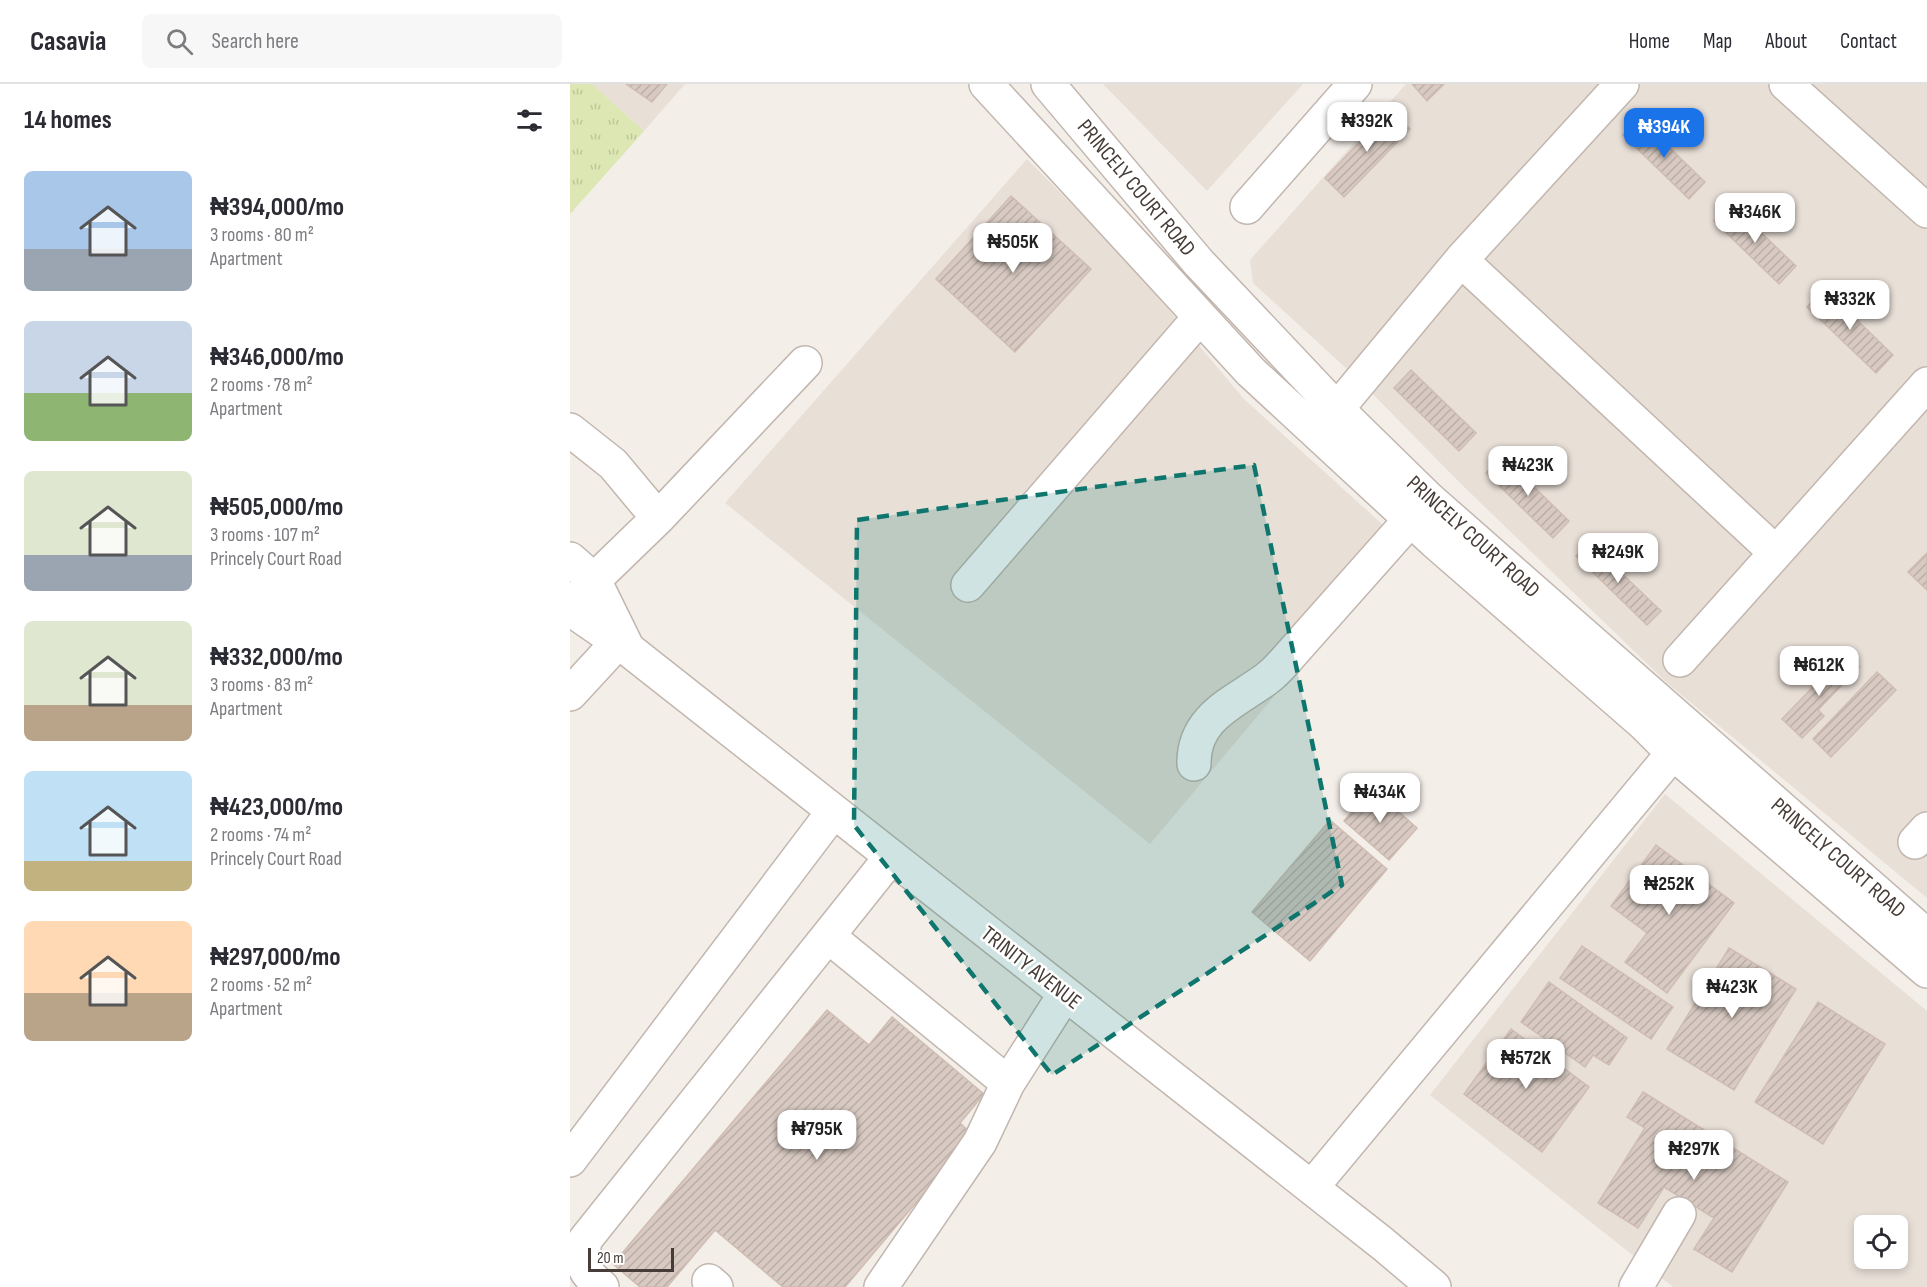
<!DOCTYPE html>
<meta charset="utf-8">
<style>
:root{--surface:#fff;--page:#f7f7f7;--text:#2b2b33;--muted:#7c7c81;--line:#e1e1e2;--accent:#1a73e8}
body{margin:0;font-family:"Sofia Sans Condensed",sans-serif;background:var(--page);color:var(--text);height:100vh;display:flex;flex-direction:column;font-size:22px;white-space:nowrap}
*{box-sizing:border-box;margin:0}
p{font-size:20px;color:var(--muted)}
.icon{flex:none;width:33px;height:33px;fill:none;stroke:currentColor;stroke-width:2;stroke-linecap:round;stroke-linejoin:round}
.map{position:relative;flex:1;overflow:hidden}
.drawer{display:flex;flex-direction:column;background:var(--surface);width:570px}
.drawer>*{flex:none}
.tools{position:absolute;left:1284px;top:1131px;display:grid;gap:12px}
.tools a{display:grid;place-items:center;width:54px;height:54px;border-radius:9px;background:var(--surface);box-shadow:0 3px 9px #0003;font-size:30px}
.scale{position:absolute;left:18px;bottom:15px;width:86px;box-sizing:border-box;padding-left:6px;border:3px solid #473d38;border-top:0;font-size:16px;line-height:21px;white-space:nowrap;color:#473d38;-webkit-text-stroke:4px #fff;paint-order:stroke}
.price{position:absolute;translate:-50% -51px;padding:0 14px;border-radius:12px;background:#fff;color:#222;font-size:20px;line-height:39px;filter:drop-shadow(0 2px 3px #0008)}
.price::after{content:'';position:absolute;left:50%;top:36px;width:18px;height:14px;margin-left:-9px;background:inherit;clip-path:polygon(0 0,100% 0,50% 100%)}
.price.on{background:var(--accent);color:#fff}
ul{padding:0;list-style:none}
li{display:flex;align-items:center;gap:18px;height:150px;padding:0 24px}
li span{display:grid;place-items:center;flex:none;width:168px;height:120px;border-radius:9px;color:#555}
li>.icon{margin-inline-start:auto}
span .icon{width:72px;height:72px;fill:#fffc;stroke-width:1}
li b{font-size:26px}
h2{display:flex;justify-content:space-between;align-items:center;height:72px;padding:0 24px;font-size:26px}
header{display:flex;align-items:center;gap:36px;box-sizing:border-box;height:84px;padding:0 30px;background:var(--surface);border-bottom:2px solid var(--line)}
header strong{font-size:28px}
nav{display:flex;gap:33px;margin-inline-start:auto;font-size:21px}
.search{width:420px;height:54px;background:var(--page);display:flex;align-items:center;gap:15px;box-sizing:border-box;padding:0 21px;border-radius:9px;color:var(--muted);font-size:22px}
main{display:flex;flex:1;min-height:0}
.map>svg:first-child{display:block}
</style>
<header>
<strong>Casavia</strong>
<div class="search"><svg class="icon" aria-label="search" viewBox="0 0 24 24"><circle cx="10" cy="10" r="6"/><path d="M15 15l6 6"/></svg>Search here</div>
<nav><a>Home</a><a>Map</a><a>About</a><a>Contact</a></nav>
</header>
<main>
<section class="drawer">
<h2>14 homes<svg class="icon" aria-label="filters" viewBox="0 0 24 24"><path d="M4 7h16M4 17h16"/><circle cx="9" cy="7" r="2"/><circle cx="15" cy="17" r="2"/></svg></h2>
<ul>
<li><span style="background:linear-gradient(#a9c7e8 65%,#9aa5b1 0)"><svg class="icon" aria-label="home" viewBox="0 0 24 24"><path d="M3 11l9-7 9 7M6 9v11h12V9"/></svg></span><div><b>₦394,000/mo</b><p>3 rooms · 80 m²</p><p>Apartment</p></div></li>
<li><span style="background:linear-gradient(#c9d6e8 60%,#8fb573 0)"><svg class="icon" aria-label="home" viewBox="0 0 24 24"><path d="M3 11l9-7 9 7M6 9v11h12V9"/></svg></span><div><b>₦346,000/mo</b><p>2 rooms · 78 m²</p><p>Apartment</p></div></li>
<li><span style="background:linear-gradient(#dfe7d0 70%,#9aa5b1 0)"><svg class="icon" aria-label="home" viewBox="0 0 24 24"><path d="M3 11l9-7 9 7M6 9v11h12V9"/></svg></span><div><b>₦505,000/mo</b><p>3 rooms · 107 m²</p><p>Princely Court Road</p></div></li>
<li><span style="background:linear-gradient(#dfe7d0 70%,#b9a48a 0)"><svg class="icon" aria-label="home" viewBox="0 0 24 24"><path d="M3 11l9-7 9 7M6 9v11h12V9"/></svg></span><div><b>₦332,000/mo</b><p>3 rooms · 83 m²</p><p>Apartment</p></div></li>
<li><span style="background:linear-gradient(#bfe0f5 75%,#c2b280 0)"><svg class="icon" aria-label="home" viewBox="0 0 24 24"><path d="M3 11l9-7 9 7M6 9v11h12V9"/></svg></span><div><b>₦423,000/mo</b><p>2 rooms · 74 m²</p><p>Princely Court Road</p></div></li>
<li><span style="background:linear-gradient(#ffd9b3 60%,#b9a48a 0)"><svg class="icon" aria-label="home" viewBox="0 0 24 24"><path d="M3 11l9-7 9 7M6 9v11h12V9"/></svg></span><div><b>₦297,000/mo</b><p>2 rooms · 52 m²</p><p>Apartment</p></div></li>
</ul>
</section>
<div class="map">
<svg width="1357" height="1203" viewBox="0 0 1357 1203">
<defs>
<pattern id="grass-tufts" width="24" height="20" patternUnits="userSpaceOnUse" patternTransform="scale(1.5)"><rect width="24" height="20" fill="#dce7b3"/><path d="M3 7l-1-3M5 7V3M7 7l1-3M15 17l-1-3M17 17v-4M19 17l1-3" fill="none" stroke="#bec79b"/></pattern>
<pattern id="building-hatch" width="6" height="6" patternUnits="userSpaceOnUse" patternTransform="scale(1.5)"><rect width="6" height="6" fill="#d8cac2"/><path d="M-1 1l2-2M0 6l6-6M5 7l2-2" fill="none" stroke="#bbaea7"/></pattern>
</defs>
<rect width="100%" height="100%" fill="#f4eee9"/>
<path fill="#e8dfd7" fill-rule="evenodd" d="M22,0H115L74,47Z
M533,0H733L637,107Z
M836,0H1357V814L1096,598L889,398L790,297L683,199L680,176Z
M457,75L555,174L675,316L833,459L580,760L155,419Z
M1095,710L1357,927V1203H1103L860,1011ZM1294,1142H1328V1174H1294Z"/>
<path fill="url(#grass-tufts)" d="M0,0H22L74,47L0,130Z"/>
<path fill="url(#building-hatch)" stroke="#d0bdb2" stroke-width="1.5" d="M56,0H97L82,18Z
M842,0H874L857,17Z
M820,26L840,45L774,113L755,94Z
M1069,34L1135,98L1119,115L1053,51Z
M441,112L521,185L445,268L366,195Z
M1161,120L1226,182L1209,200L1144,137Z
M1255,205L1323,271L1306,289L1237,223Z
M841,286L906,349L889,367L824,304Z
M932,372L999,437L983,454L916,389Z
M1019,458L1091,527L1077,541L1006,472Z
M1357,469V506L1338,488Z
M1275,570L1289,583L1248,626L1254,632L1232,654L1212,635Z
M1307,588L1326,606L1261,673L1243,655Z
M802,704L847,744L819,776L774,737Z
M760,736L817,785L740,877L682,828Z
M1086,761L1164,819L1097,909L1055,878L1077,849L1041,822Z
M1012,862L1103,923L1081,955L990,894Z
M1159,864L1226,905L1164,1006L1097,965Z
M979,898L1057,954L1039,981L1023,971L1015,983L951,938Z
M1248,918L1315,960L1253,1060L1185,1018Z
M257,926L299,961L322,933L414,1010L390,1039L403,1051L275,1203H213L145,1146L97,1203H70L43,1180Z
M941,945L1019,1003L972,1068L894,1010Z
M1073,1008L1218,1098L1162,1188L1124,1165L1144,1134L1094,1103L1068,1144L1028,1119L1075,1044L1057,1033Z"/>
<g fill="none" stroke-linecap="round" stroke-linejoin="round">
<defs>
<path id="minor" d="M416,0L681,288L865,458L1074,640L1103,669L1357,887
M478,0L629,179L767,325L859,415L1357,852
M1216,0L1357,127
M677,123L785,0
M891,176L1205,468
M767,325L891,176L1052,0
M0,346L43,380L88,434L24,496L0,524
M88,434L235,279
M0,475L24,496L57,563
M398,501L630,233
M0,525L58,565L813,1160L864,1203
M1110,576L1357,300
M0,610L48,558
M624,680C623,634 663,619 695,596C702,591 709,584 715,577L841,435
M1345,758L1357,745
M258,852L438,999
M0,1076L263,728
M742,1103L1103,669
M139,1197L146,1203
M32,1203C12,1186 11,1182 15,1156L321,773
M311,1203L410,1058L438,999L495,910
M1066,1203L1109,1130"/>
</defs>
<use href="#minor" stroke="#c2b6af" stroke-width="36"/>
<use href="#minor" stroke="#fff" stroke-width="33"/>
</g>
<path fill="#0f766e" fill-opacity="0.2" stroke="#0f766e" stroke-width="4.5" stroke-dasharray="12 8" stroke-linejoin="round" d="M684,381L772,801L482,991L284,741L287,436Z"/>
<g text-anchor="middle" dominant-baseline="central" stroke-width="5" stroke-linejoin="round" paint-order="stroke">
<g font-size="22" fill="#473d38" stroke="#fff">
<text transform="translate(566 104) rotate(50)">PRINCELY COURT ROAD</text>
<text transform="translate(903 453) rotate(42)">PRINCELY COURT ROAD</text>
<text transform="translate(1268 774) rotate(41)">PRINCELY COURT ROAD</text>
<text transform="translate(461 884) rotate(38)">TRINITY AVENUE</text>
</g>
</g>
</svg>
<div class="tools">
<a><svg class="icon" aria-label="locate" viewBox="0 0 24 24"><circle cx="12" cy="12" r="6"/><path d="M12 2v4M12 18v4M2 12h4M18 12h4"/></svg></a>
</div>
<div class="scale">20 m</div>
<b class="price" style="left:797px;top:69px">₦392K</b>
<b class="price on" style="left:1094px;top:75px">₦394K</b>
<b class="price" style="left:1185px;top:160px">₦346K</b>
<b class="price" style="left:443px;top:190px">₦505K</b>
<b class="price" style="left:1280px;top:247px">₦332K</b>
<b class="price" style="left:958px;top:413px">₦423K</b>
<b class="price" style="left:1048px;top:500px">₦249K</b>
<b class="price" style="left:1249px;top:613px">₦612K</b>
<b class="price" style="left:810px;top:740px">₦434K</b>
<b class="price" style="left:1099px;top:832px">₦252K</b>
<b class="price" style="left:1162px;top:935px">₦423K</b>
<b class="price" style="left:956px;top:1006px">₦572K</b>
<b class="price" style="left:247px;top:1077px">₦795K</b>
<b class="price" style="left:1124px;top:1097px">₦297K</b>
</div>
</main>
